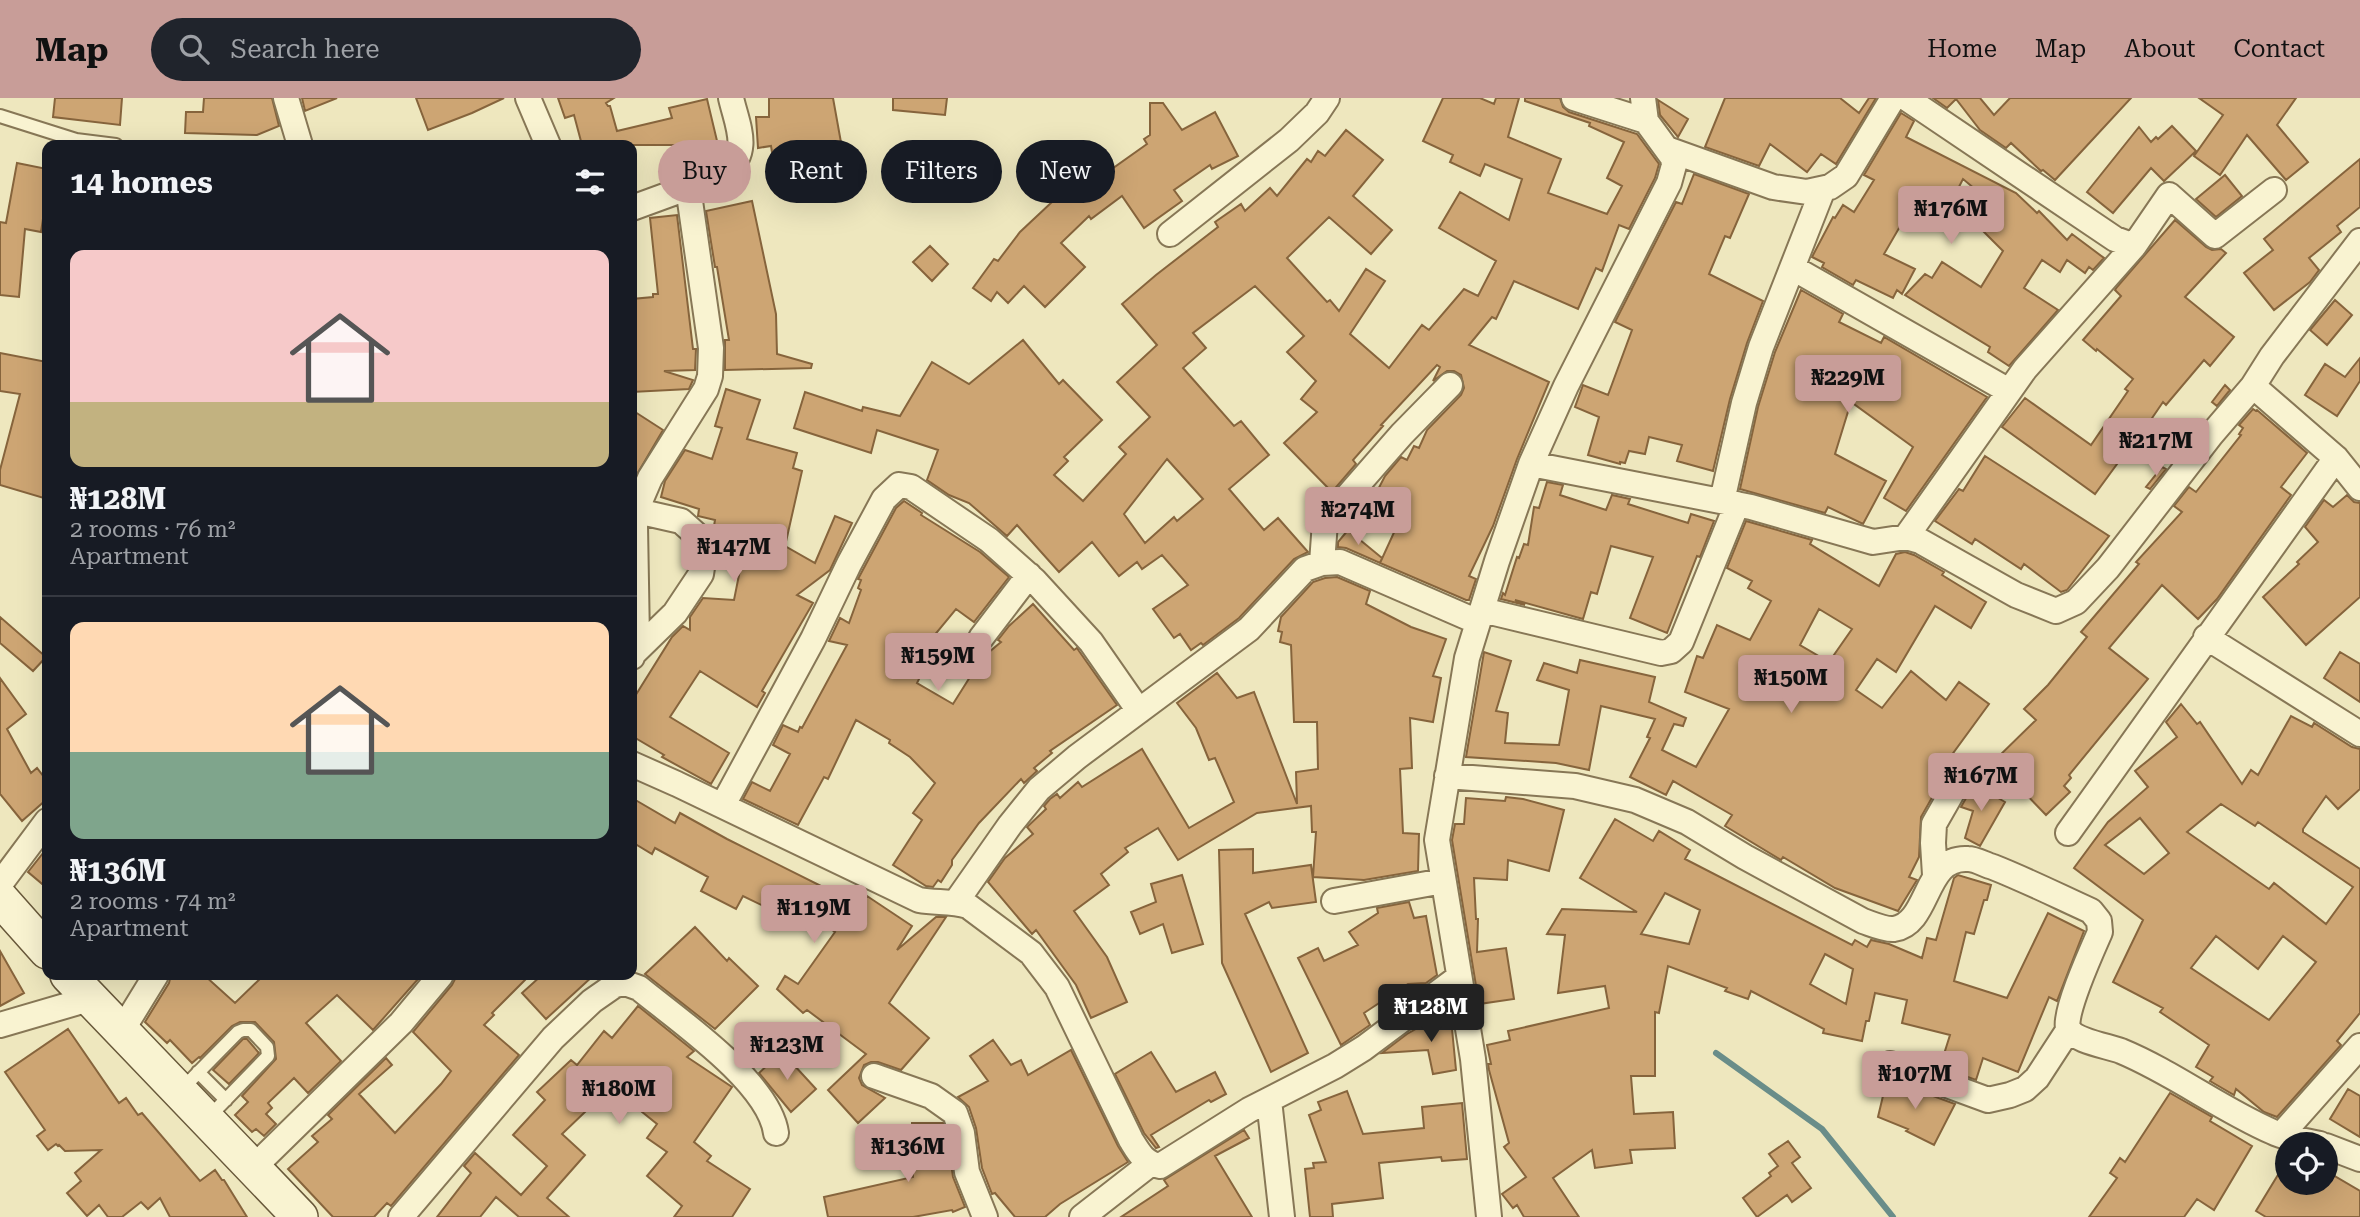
<!DOCTYPE html>
<meta charset="utf-8">
<style>
:root{--surface:#171b24;--page:#20242c;--text:#f1f3f6;--muted:#9ea1a6;--line:#363941;--accent:#c89d98}
body{margin:0;font-family:"Roboto Serif",serif;background:var(--page);color:var(--text);height:100vh;display:flex;flex-direction:column;font-size:26px;white-space:nowrap}
*{box-sizing:border-box;margin:0}
p{font-size:23px;color:var(--muted)}
.icon{flex:none;width:38px;height:38px;fill:none;stroke:currentColor;stroke-width:2;stroke-linecap:round;stroke-linejoin:round}
.map{position:relative;flex:1;overflow:hidden}
.sheet{position:absolute;left:42px;top:42px;width:595px;height:840px;display:flex;flex-direction:column;background:var(--surface);border-radius:14px;box-shadow:0 7px 28px #0002}
.sheet>*{flex:none}
.banner{position:absolute;left:658px;top:42px;width:665px;height:63px;display:flex;gap:14px}
.tools{position:absolute;left:2275px;top:1034px;display:grid;gap:14px}
.tools a{display:grid;place-items:center;width:63px;height:63px;border-radius:50%;background:var(--surface);box-shadow:0 7px 28px #0002;font-size:35px}
.price{position:absolute;translate:-50% -60px;padding:0 16px;border-radius:7px;background:var(--accent);color:#111;font-size:23px;line-height:46px;filter:drop-shadow(0 2px 4px #0008)}
.price::after{content:'';position:absolute;left:50%;top:42px;width:21px;height:16px;margin-left:-10px;background:inherit;clip-path:polygon(0 0,100% 0,50% 100%)}
.price.current{background:#222;color:#fff}
ul{padding:0;list-style:none}
li{display:grid;align-content:center;gap:14px;height:371px;padding:0 28px}
li+li{border-top:2px solid var(--line)}
li span{display:grid;place-items:center;height:217px;border-radius:14px;color:#555}
li>.icon{margin-inline-start:auto}
span .icon{width:126px;height:126px;fill:#fffc;stroke-width:1}
li b{font-size:30px}
h2{display:flex;justify-content:space-between;align-items:center;height:84px;padding:0 28px;font-size:30px}
.pill{padding:0 24px;border-radius:32px;background:var(--surface);box-shadow:0 7px 28px #0002;font-size:24px;line-height:63px}
.pill.current{background:var(--accent);color:#111}
header{display:flex;align-items:center;gap:42px;box-sizing:border-box;height:98px;padding:0 35px;background:var(--accent);color:#111}
header strong{font-size:33px}
nav{display:flex;gap:38px;margin-inline-start:auto;font-size:24px}
.search{width:490px;height:63px;background:var(--page);display:flex;align-items:center;gap:18px;box-sizing:border-box;padding:0 24px;border-radius:38px;color:var(--muted);font-size:26px}
.map>svg:first-child{display:block}
</style>
<header>
<strong>Map</strong>
<div class="search"><svg class="icon" aria-label="search" viewBox="0 0 24 24"><circle cx="10" cy="10" r="6"/><path d="M15 15l6 6"/></svg>Search here</div>
<nav><a>Home</a><a>Map</a><a>About</a><a>Contact</a></nav>
</header>
<div class="map">
<svg width="2360" height="1119" viewBox="0 0 2360 1119">
<rect width="100%" height="100%" fill="#eee7be"/>
<g fill="none" stroke-linecap="round" stroke-linejoin="round">
<path stroke="#698d89" stroke-width="6" d="M1716,955L1822,1031L1893,1119"/>
</g>
<path fill="#cda573" stroke="#86643c" stroke-width="2" fill-rule="evenodd" d="M55,0H122L120,27L53,19Z
M204,0H272L279,28L257,37L185,35L186,14H203Z
M302,0H337L305,13Z
M416,0H504L472,15L428,32Z
M558,0H614L606,5L608,8H610L617,33L672,20L669,10L707,1L718,47H582L574,17L565,20Z
M769,0H833L842,50L797,57V55L773,60L771,48L758,50L756,19H769Z
M893,0H947L945,17L893,12Z
M1443,0H1480L1494,6L1496,0H1519L1508,39L1561,61L1548,95L1607,116L1622,88L1607,80L1624,44L1589,28L1590,25L1525,3V0H1560L1563,9L1569,14L1637,36L1659,66L1655,80L1629,131L1619,127L1602,173L1596,170L1578,211L1514,183L1496,221L1492,219L1469,247L1549,284L1517,361L1493,428L1469,478L1476,481L1469,502H1466L1380,465L1402,417L1372,403L1385,378L1401,359L1407,362L1414,348L1419,350L1427,332L1461,297L1464,290L1461,277L1454,273H1447L1433,283L1440,269L1437,267L1381,327L1383,328L1353,362L1356,366L1332,394L1284,345L1317,314L1301,301L1316,283L1287,254L1304,238L1255,188L1193,235L1206,250L1183,270L1234,328L1241,323L1269,357L1229,391L1264,432L1278,420L1308,454L1294,461L1239,520L1203,547L1201,545L1191,552L1180,536L1174,540L1153,511L1188,487L1162,457L1142,471L1137,464L1119,478L1092,444L1059,474L1017,427L1007,438L969,405L949,397L927,382L938,352L877,332L871,355L794,330L805,294L862,313L863,309L900,318L932,264L969,286L1023,242L1059,286L1063,282L1102,322L1064,359L1068,363L1054,377L1083,403L1126,356L1119,349L1150,319L1117,284L1157,247L1122,206L1156,177L1218,129L1215,124L1241,106L1245,113L1270,90L1277,98L1307,61L1311,64L1318,53L1325,58L1346,32L1383,62L1353,98L1392,132L1371,156L1329,119L1287,160L1327,204L1330,202L1339,213L1366,171L1385,183L1350,236L1389,270L1422,227L1429,232L1464,191L1478,198L1496,163L1439,130L1460,94L1509,122L1522,81L1485,66L1480,78L1450,64L1453,57L1423,43ZM1167,361L1203,401L1177,423L1174,419L1145,445L1124,416Z
M1725,0H1840L1859,15L1869,0H1876L1836,66L1821,56L1807,74L1770,46L1759,68L1705,49Z
M1933,0H1980L1994,17L2010,0H2131L2055,82L2043,72L2041,73L2011,45L2006,50L1980,32L1956,1L1947,10Z
M2199,0H2296L2277,27L2308,64L2286,82L2247,37L2220,77L2194,58L2223,17Z
M1658,2L1688,21L1678,39L1660,17Z
M1150,5H1163L1182,32L1215,14L1238,58L1212,71L1210,67L1174,92L1182,103L1144,130L1122,98L1091,121L1089,118L1061,145L1085,169L1045,209L1024,188L1008,205L997,194L991,203L973,190L994,161L998,163L1020,134L1068,89L1065,86L1090,68L1099,80L1147,46L1144,41L1150,37Z
M1901,15L1914,23L1906,39L2016,95L2037,115L2039,113L2067,142L2072,136L2104,160L2093,172L2089,169L2085,175L2067,162L2060,174L2042,162L2024,190L2058,212L2009,268L1988,254L1990,249L1905,197L1925,176L1932,180L1942,164L1981,189L2003,153L1975,125L1993,106L1963,81L1946,114L1917,99L1884,156L1915,171L1902,196L1897,192L1893,200L1856,182L1853,187L1822,169L1824,165L1812,159L1833,119L1835,120L1843,107L1854,114L1874,82L1864,77Z
M2172,28L2196,53L2164,83L2151,70L2113,115L2087,94L2139,29L2151,44L2156,39L2158,41Z
M2360,61V109L2337,128L2341,134L2309,160L2319,172L2310,184L2274,212L2244,175L2273,152L2264,141Z
M17,65L47,71V95L41,134L25,131L19,199L0,197V124L6,125Z
M1694,76L1749,96L1730,140L1725,138L1709,176L1763,203L1747,245L1730,301L1713,373L1677,363L1682,347L1649,339L1645,356L1629,353L1625,365L1620,364V366L1588,357L1599,319L1575,309L1583,287L1608,297L1632,232L1615,224L1676,104L1682,106Z
M2225,77L2242,98L2216,119L2196,101Z
M752,103L776,216L777,256L812,266L811,270L725,272V242H729L717,169H715L706,113Z
M677,117L693,251H696L695,272L664,273L693,282L689,291L632,294V201L653,199V196H658L650,120Z
M2175,122L2206,149L2212,152L2221,151L2226,155L2185,199L2234,239L2210,268L2204,262L2166,307L2163,304L2133,348L2131,347L2095,396L2002,329L2025,300L2091,347L2128,293L2125,291L2133,281L2097,251L2096,253L2083,242L2121,198L2115,192L2117,189Z
M930,148L948,166L932,183L913,164Z
M1801,192L1843,216L1839,224L1881,245L1884,239L1987,299L1906,413L1884,400L1913,349L1851,304L1835,356L1886,383L1863,426L1828,409L1825,415L1740,391L1758,309L1775,254Z
M2335,202L2352,217L2327,247L2310,232Z
M0,255L47,264V401L0,387V372L20,296L0,293Z
M2360,260V283L2337,318L2305,297L2325,266L2345,279Z
M2225,287L2230,292L2217,308L2212,304Z
M726,291L760,302L747,341L797,355L793,370L802,373L785,448L815,465L835,418L852,425L830,472L797,497L813,505L762,593L765,595L757,609L700,573L670,619L729,655L711,686L662,659L664,657L632,638V603L672,539L683,528L690,532V519L703,500L734,502L742,462L717,456L713,434L715,422L698,418L699,411L661,399L665,383L685,352L712,361L722,330L715,328Z
M2253,311L2256,313L2257,312L2307,355L2281,389L2291,397L2217,501L2198,521L2162,487L2109,550L2148,581L2069,677L2071,680L2064,688L2070,694L2046,717L1994,663L2036,622L2024,611L2048,587L2087,539L2081,534L2139,466L2136,464L2182,414L2174,408L2189,389L2196,394L2241,337L2239,336L2243,330L2239,327Z
M632,312L663,332L632,385Z
M1985,358L2109,438L2067,492L2061,494L2024,466L2021,471L1975,441L1972,446L1935,423L1959,391L1963,393Z
M2162,369L2166,371L2150,391L2146,389Z
M1547,384L1563,387L1560,397L1606,412L1612,397L1630,401L1628,406L1688,425L1691,416L1714,423L1700,459L1697,458L1667,535L1630,520L1653,459L1611,448L1597,496L1591,494L1583,521L1515,502L1525,507L1501,501L1503,495L1505,497L1517,459L1519,460L1524,446L1528,447L1534,409L1539,410Z
M2347,397L2354,404L2360,405V499L2306,547L2263,499L2299,466L2297,464L2318,444L2305,429L2324,402L2333,409Z
M904,403L922,415L921,417L980,454L1009,479L974,524L956,511L909,568L922,575L917,585L953,606L982,560L1001,544L998,542L1009,528L1033,506L1074,552L1077,550L1079,553L1117,607L1050,653L1052,655L1034,670L1037,673L1024,685L1021,681L979,725L952,762V767L941,784L938,782L933,789L926,788L893,767L922,722L913,715L935,685L910,659L889,645L890,642L856,622L828,681L824,679L798,727L743,701L752,684L770,693L790,656L773,647L783,627L798,634L800,629L802,630L847,547L829,543L840,520L849,525L861,492L858,490L861,482L858,481L896,410Z
M1746,423L1812,442L1810,446L1879,488L1896,456L1905,454L1914,457L1944,474L1942,477L1986,504L1971,530L1935,508L1896,574L1877,561L1856,592L1882,610L1911,573L1946,602L1959,584L1989,606L1932,684L1938,689L1921,719L1919,759L1909,779L1917,782L1898,813L1835,790L1783,759L1781,762L1725,728L1732,717L1673,683L1666,697L1630,679L1650,640L1647,639L1655,621L1601,608L1589,672L1556,665L1466,659L1484,554L1511,563L1496,613L1508,615L1505,645L1559,647L1569,592L1537,582L1544,565L1577,575L1580,562L1655,579L1649,604L1686,620L1683,628L1674,626L1662,652L1696,669L1729,611L1685,594L1697,558L1703,560L1717,527L1750,542L1771,503L1748,490L1752,483L1727,470ZM1819,511L1852,531L1829,564L1800,547Z
M1348,432L1382,460L1380,465L1346,450L1338,449V444Z
M1337,479L1370,493L1366,506L1411,529L1446,541L1433,578L1441,580L1433,624L1410,620L1412,670L1400,671L1403,735L1419,736L1418,773L1364,782L1313,779L1316,734H1312L1311,708L1257,715L1178,762L1158,730L1125,750L1128,754L1101,776L1109,787L1074,813L1107,859L1127,904L1091,920L1076,887L1036,832L1032,836L988,784L1005,760L1033,736L1027,729L1046,711L1044,708L1050,701L1057,696L1060,700L1078,684L1082,689L1142,651L1189,730L1234,704L1215,660L1209,662L1196,630L1177,605L1217,575L1237,600L1254,594L1297,706L1296,674L1318,671L1317,624H1294L1291,547L1280,544L1282,534L1278,533L1281,519L1313,484L1325,480Z
M0,519L46,559L33,573L0,545Z
M2340,554L2360,566V604L2324,580Z
M0,580L26,616L7,631L31,675L37,670L47,683V701L22,723L0,696Z
M2181,606L2197,626L2200,624L2242,686L2251,672L2258,677L2291,618L2312,629L2314,625L2352,649L2360,651V691L2338,711L2326,698L2303,731V734L2360,771V915L2337,943L2341,947L2277,1019L2264,1014L2236,991L2234,997L2210,983L2213,979L2196,969L2209,947L2160,914L2163,910L2113,884L2143,822L2074,770L2108,724L2148,689L2135,673L2177,639L2166,624ZM2221,706L2255,728L2258,724L2353,789L2326,826L2274,785L2269,791L2187,734ZM2140,720L2169,755L2144,776L2105,747ZM2216,838L2258,871L2283,838L2316,864L2269,922L2191,870Z
M1974,686L2005,704L1980,748L1965,740L1973,713L1961,709Z
M1506,699L1523,701L1564,712L1549,773L1508,762L1507,782L1474,780L1476,821H1478L1477,854L1506,850L1514,901L1479,906L1452,742L1455,726H1464L1466,700L1505,703Z
M632,700L675,725L680,715L727,741L847,801L849,796L853,799L855,796L864,802L867,798L912,828L897,852L936,819H946L889,905L929,940L901,972L878,964H871L864,967L859,980L862,987L885,1000L858,1025L828,992L866,956L807,912L803,915L777,891L785,878L798,886L835,834L791,803L784,818L743,798L736,811L701,793L708,779L655,750L652,756L632,744Z
M1615,721L1653,743L1659,733L1690,752L1685,761L1852,847L1855,842L1867,849L1871,842L1889,846L1922,860L1927,840L1936,842L1954,780L1958,777L1991,787L1987,802H1984L1974,836L1966,834L1954,883L2007,900L2048,815L2084,833L2057,903L2049,899L2018,974L1983,960L1976,982L1940,969L1950,937L1902,925L1907,902L1875,895L1869,923H1866L1862,943L1823,935L1824,931L1751,893L1748,901L1725,893L1727,890L1668,868L1659,915L1655,914V978H1631L1634,1016L1673,1014L1675,1050L1630,1052L1632,1065L1595,1070L1592,1052L1553,1080L1579,1119H1524L1517,1107L1513,1110L1502,1096L1526,1079L1504,1049L1509,1045L1489,972L1488,966H1491L1487,947L1510,942L1508,933L1609,910L1605,888L1558,895L1565,837L1547,836L1562,811L1637,814L1580,780ZM1665,795L1700,812L1689,846L1641,836ZM1825,856L1853,871L1846,906L1810,886Z
M47,750V790L28,774Z
M1253,751V775L1311,767L1316,804L1272,810L1269,804L1245,816L1308,955L1271,974L1222,865L1219,752Z
M1182,777L1203,846L1172,855L1163,826L1140,836L1131,814L1156,804L1151,786Z
M1409,804L1414,820L1426,818L1437,877L1426,885L1408,886L1364,915L1370,927L1341,947L1298,860L1318,850L1324,863L1358,847L1349,834L1378,815L1377,810Z
M695,829L727,863L729,860L758,888L715,931L645,876Z
M0,853L24,895L0,908Z
M171,877H204L235,905L264,877H416L419,880L373,932L337,897L306,925L341,963L308,995L294,980L268,1005L272,1010L266,1016L276,1026L264,1038L256,1031L252,1034L235,1017L248,1004L242,998L276,961L274,944L255,924H240L232,928L200,960L199,959L192,965L170,942L167,945L145,924L169,885Z
M457,877H530L492,915L494,917L484,927L519,957L391,1108L387,1105L374,1119H333L288,1071L318,1044L312,1038L332,1021L328,1017L386,960L392,967L359,996L395,1035L441,986L451,973L413,934L452,887Z
M542,877H594L546,921L522,895Z
M638,908L694,953L687,959L732,989L694,1044L711,1058L707,1063L750,1091L732,1119H674L682,1108L647,1078L667,1054L647,1040L657,1026L611,989L562,1036L585,1057L547,1100L569,1119H519L496,1099L480,1119H437L471,1075L464,1068L475,1055L521,1097L547,1068L513,1037L545,1002L537,994L571,962L577,967L604,933L612,940Z
M1444,915L1447,931H1452L1456,972L1433,976L1428,952L1382,955L1407,936Z
M68,931L119,1005L126,1000L138,1017L142,1015L200,1083L215,1072L222,1082H224L247,1119H170L160,1100L148,1111L141,1104L122,1119H108L99,1107L87,1118L67,1095L81,1083L75,1075L101,1052L65,1053L59,1047L58,1048L56,1046L48,1052L37,1038L45,1032L5,974Z
M243,941H247L259,955L229,986L213,972Z
M993,942L1011,967L1021,962L1028,977L1071,952L1118,1048L1128,1064L1060,1106L1045,1119H1015L995,1095L992,1096L982,1070L976,1030L969,1009L958,999L988,983L970,958Z
M782,954L816,991L791,1014L759,975Z
M1151,954L1176,994L1215,974L1226,996L1211,1004L1209,1002L1151,1037L1159,1049L1156,1050L1144,1035L1115,976Z
M1887,981L1955,1006L1934,1047L1906,1033L1908,1031L1878,1019Z
M2348,991L2360,998V1039L2330,1021Z
M1347,993L1363,1036L1424,1030L1422,1009L1462,1005L1467,1061L1442,1063L1441,1059L1379,1065L1383,1100L1332,1106L1333,1119H1310L1305,1071L1314,1070L1313,1065L1326,1064L1309,1017L1321,1012L1318,1004Z
M2170,995L2212,1019L2210,1023L2252,1048L2214,1112L2197,1101L2184,1119H2089L2117,1080L2110,1075L2120,1060L2125,1064Z
M912,1025H943L947,1038L953,1079L965,1109L953,1114L952,1112L913,1119H828L824,1099L913,1079Z
M1244,1032L1249,1040L1215,1058L1252,1119H1121L1168,1088L1164,1082Z
M1788,1043L1800,1059L1792,1065L1811,1090L1792,1104L1787,1097L1757,1119L1743,1100L1771,1078L1769,1075L1778,1068L1769,1056Z
M2287,1062V1085H2326V1073L2360,1093V1119H2266L2256,1113Z"/>
<g fill="none" stroke-linecap="round" stroke-linejoin="round">
<defs>
<path id="service" d="M0,18L76,42L116,47
M198,974L226,1002
M180,993L238,934L243,932H251L267,949L268,958L207,1021"/>
<path id="minor" d="M286,0L300,47
M528,0L548,47
M1574,0L1646,23
M1906,0L2115,141L2134,148L2169,97L2215,138L2274,92
M1667,51L1773,89L1807,94L1830,89L1846,78L1893,0
M632,110L725,76C751,52 738,30 731,0
M1170,136L1289,42L1317,15L1327,0
M1793,170L2009,293
M2253,288L2336,360L2360,390
M1531,366L1751,409L1873,444L1906,439L1920,443L2016,497L2056,513L2076,504L2108,470L2211,337L2253,288L2272,258L2360,143
M1722,403L1744,305L1761,249L1823,91
M1906,439L2025,271L2134,148
M1322,465L1325,424L1402,336L1450,287
M1482,512L1661,555L1671,553L1681,544L1737,406
M2206,539L2360,636
M981,540L1029,477
M634,555L675,515L701,476L703,463L700,440L681,423L637,413
M632,559L637,542L635,428L638,408L650,380L706,291L710,278L711,250L688,89
M632,666L677,686L919,802C936,805 952,803 968,808L1031,855L1057,889L1131,1042C1139,1055 1144,1065 1160,1068L1249,1012L1335,968L1364,950L1459,879
M1447,678L1575,688L1635,702L1687,724L1745,759L1863,823C1872,826 1885,832 1894,831C1931,825 1923,758 1968,761C1976,761 1985,767 1993,769C2026,782 2058,798 2091,813L2099,823L2100,834C2093,850 2063,916 2068,930C2074,943 2108,948 2121,953C2174,975 2220,1011 2273,1034C2287,1041 2304,1042 2320,1046
M723,707L813,541L849,466L884,401L899,387L911,389L989,442L1035,483L1091,544L1139,613
M2068,735L2336,360
M1935,777L1933,745L1934,726L1966,670
M0,786L47,723
M1334,803L1443,783
M956,804L1010,727L1039,691L1077,659L1249,531L1305,471L1322,465L1340,464L1478,524
M0,927L89,901
M121,934L156,877
M1890,966L1988,1002L2010,997L2025,991L2037,980L2069,931
M874,978L931,998L955,1015L962,1035L967,1074L985,1119
M1269,1002L1282,1119
M2281,1037L2360,948
M2326,1048L2360,1061
M253,1070L401,925L441,877
M401,1119L553,940L592,903L615,887L625,885L639,890C678,922 769,984 776,1035
M1082,1119L1150,1066
M1489,1119L1473,961L1437,742L1467,560L1497,463L1531,366L1566,288L1669,85L1674,67L1673,60L1646,23L1643,0"/>
<path id="secondary" d="M0,800L47,853
M68,877L300,1119"/>
</defs>
<use href="#service" stroke="#877756" stroke-width="16"/>
<use href="#minor" stroke="#877756" stroke-width="28"/>
<use href="#secondary" stroke="#68583a" stroke-width="38"/>
<use href="#service" stroke="#f9f3d1" stroke-width="12"/>
<use href="#minor" stroke="#f9f3d1" stroke-width="24"/>
<use href="#secondary" stroke="#f9f3d1" stroke-width="35"/>
</g>
</svg>
<div class="tools">
<a><svg class="icon" aria-label="locate" viewBox="0 0 24 24"><circle cx="12" cy="12" r="6"/><path d="M12 2v4M12 18v4M2 12h4M18 12h4"/></svg></a>
</div>
<b class="price" style="left:1951px;top:148px">₦176M</b>
<b class="price" style="left:1848px;top:317px">₦229M</b>
<b class="price" style="left:2156px;top:380px">₦217M</b>
<b class="price" style="left:1358px;top:449px">₦274M</b>
<b class="price" style="left:734px;top:486px">₦147M</b>
<b class="price" style="left:938px;top:595px">₦159M</b>
<b class="price" style="left:1791px;top:617px">₦150M</b>
<b class="price" style="left:1981px;top:715px">₦167M</b>
<b class="price" style="left:814px;top:847px">₦119M</b>
<b class="price current" style="left:1431px;top:946px">₦128M</b>
<b class="price" style="left:787px;top:984px">₦123M</b>
<b class="price" style="left:1915px;top:1013px">₦107M</b>
<b class="price" style="left:619px;top:1028px">₦180M</b>
<b class="price" style="left:908px;top:1086px">₦136M</b>
<div class="banner">
<a class="pill current">Buy</a>
<a class="pill">Rent</a>
<a class="pill">Filters</a>
<a class="pill">New</a>
</div>
<section class="sheet">
<h2>14 homes<svg class="icon" aria-label="filters" viewBox="0 0 24 24"><path d="M4 7h16M4 17h16"/><circle cx="9" cy="7" r="2"/><circle cx="15" cy="17" r="2"/></svg></h2>
<ul>
<li><span style="background:linear-gradient(#f6c9c9 70%,#c2b280 0)"><svg class="icon" aria-label="home" viewBox="0 0 24 24"><path d="M3 11l9-7 9 7M6 9v11h12V9"/></svg></span><div><b>₦128M</b><p>2 rooms · 76 m²</p><p>Apartment</p></div></li>
<li><span style="background:linear-gradient(#ffd9b3 60%,#7fa58c 0)"><svg class="icon" aria-label="home" viewBox="0 0 24 24"><path d="M3 11l9-7 9 7M6 9v11h12V9"/></svg></span><div><b>₦136M</b><p>2 rooms · 74 m²</p><p>Apartment</p></div></li>
</ul>
</section>
</div>
